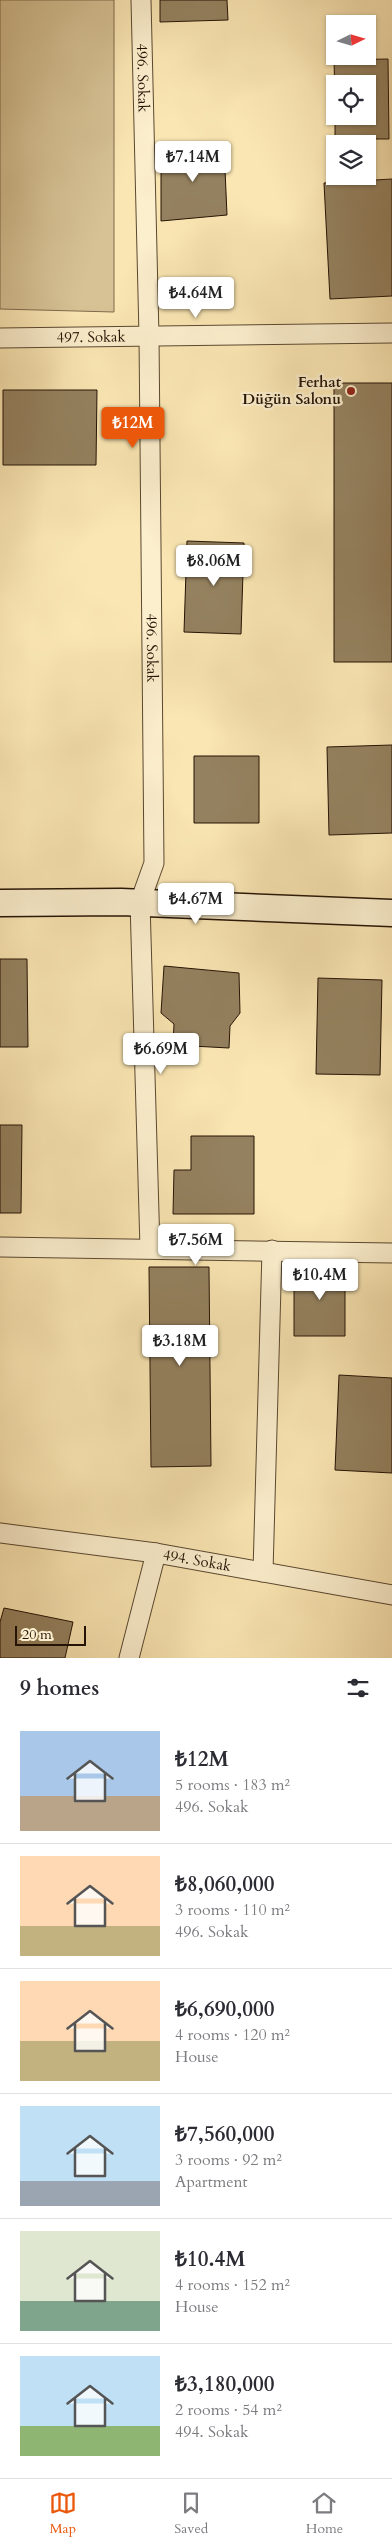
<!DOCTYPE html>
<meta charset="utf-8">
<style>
:root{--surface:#fff;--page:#f7f7f7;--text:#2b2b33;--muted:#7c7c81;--line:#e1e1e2;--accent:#ea580c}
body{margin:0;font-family:Cardo,serif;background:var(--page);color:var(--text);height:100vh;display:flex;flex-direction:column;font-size:19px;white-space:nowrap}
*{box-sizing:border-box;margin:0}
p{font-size:16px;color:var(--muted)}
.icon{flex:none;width:28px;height:28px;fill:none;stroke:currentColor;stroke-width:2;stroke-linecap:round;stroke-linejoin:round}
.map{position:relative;height:1658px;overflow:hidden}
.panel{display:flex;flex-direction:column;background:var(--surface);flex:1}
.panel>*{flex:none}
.needle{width:32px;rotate:85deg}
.controls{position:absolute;left:326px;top:15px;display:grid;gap:10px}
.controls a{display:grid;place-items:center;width:50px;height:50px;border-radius:0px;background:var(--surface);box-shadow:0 1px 4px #0004;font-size:25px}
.scale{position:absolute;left:15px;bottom:12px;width:71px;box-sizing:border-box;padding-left:5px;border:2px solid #251305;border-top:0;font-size:14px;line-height:18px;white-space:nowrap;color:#251305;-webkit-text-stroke:4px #fcefce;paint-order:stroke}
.price{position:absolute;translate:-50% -42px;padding:0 11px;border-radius:5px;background:#fff;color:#222;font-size:16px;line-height:32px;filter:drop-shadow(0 1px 2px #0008)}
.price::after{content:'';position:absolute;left:50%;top:30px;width:15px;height:11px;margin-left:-8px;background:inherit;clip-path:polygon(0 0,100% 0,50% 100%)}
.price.selected{background:var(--accent);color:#fff}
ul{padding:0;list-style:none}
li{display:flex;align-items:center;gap:15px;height:125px;padding:0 20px}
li+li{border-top:1px solid var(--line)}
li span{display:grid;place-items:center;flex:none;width:140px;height:100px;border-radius:0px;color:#555}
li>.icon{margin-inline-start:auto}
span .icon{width:60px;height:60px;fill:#fffc;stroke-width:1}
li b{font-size:21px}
h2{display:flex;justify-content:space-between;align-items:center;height:60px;padding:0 20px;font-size:21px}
.menu{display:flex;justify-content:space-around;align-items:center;height:70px;border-top:1px solid var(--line);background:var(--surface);font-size:14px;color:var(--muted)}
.menu a{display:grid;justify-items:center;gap:2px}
.menu .selected{color:var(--accent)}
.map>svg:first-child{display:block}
</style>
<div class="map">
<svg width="392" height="1658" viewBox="0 0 392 1658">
<rect width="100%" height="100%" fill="#fae6b3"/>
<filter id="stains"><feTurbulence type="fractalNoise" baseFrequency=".004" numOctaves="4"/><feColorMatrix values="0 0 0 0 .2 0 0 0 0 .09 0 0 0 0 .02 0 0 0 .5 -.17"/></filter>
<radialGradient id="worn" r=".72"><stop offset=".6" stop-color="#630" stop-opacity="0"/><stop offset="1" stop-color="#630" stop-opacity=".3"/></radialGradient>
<path fill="#d6c295" stroke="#7e6a4d" d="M0,0H114V312L0,309Z"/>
<path fill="#94815f" stroke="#251305" d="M160,0H227L228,20L160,22Z
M388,59L389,139H335V116H368V84H335V100L334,60Z
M161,147H224L227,215L161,221Z
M392,179V296L330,299L324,183Z
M334,383H392V662H334Z
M3,390H97L96,465H3Z
M187,541L244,543L241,634L184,632Z
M392,745V833L329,835L327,747Z
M194,756H259V823H194Z
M0,959H27L28,1047H0Z
M164,966L239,973L240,1013L230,1026L229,1048L173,1045L174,1024L161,1013Z
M318,978L382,980L380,1075L316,1074Z
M0,1125H22L21,1213H0Z
M191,1136H254V1214H173L174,1170H191Z
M294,1266H345V1336H294Z
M149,1267H209L211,1466L151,1467Z
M339,1375L392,1378V1473L335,1470Z
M4,1608L73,1622L65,1658H0V1622Z"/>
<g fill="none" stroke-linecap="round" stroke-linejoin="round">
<defs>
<g id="street">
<path id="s1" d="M141,0L149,336L154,863L140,902L150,1248"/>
<path id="s2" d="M0,338L392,333"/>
<path d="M0,1247L392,1253"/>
<path id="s3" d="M0,1533L156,1553L392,1595"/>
<path d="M263,1572L272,1250"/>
<path d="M129,1658L156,1553"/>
</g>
<path id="secondary" d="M0,903L121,902L392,913"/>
</defs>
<use href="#street" stroke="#5a4830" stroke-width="21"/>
<use href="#secondary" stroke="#251305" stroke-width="29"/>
<use href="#street" stroke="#fcefce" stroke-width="19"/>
<use href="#secondary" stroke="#fcefce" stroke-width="26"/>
</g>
<circle fill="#8f2418" stroke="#fcefce" stroke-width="2" cx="351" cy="391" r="5"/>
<g text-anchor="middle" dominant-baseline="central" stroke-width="4.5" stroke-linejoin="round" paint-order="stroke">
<g font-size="15" fill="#251305" stroke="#fcefce">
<text stroke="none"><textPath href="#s1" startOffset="78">496. Sokak</textPath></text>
<text stroke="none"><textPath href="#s2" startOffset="91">497. Sokak</textPath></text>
<text stroke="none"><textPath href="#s1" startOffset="648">496. Sokak</textPath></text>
<text stroke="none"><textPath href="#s3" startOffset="199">494. Sokak</textPath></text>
</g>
<g font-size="15" font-weight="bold" fill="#251305" stroke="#fcefce" text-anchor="end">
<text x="341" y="382">Ferhat<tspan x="341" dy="17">Düğün Salonu</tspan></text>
</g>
</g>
<rect width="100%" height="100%" filter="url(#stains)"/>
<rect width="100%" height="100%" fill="url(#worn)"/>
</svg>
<div class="controls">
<a><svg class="needle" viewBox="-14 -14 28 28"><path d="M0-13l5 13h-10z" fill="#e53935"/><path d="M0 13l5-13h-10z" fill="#7c7c81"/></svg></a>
<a><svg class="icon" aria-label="locate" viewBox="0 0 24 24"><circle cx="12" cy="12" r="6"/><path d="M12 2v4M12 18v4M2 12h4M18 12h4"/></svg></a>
<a><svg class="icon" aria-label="layers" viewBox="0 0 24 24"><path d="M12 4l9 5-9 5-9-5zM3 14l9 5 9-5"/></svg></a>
</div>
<div class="scale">20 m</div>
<b class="price" style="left:193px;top:183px">₺7.14M</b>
<b class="price" style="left:196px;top:319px">₺4.64M</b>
<b class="price selected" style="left:133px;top:449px">₺12M</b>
<b class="price" style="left:214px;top:587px">₺8.06M</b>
<b class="price" style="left:196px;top:925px">₺4.67M</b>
<b class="price" style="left:161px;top:1075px">₺6.69M</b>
<b class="price" style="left:196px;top:1266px">₺7.56M</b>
<b class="price" style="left:320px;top:1301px">₺10.4M</b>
<b class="price" style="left:180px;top:1367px">₺3.18M</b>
</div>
<section class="panel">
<h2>9 homes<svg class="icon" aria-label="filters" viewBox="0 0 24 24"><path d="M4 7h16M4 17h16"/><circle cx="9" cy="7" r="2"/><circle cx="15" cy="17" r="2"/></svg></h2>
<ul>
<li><span style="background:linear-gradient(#a9c7e8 65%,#b9a48a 0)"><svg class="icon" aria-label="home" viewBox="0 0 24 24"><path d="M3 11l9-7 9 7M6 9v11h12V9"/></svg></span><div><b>₺12M</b><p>5 rooms · 183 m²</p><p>496. Sokak</p></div></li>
<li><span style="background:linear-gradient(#ffd9b3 70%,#c2b280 0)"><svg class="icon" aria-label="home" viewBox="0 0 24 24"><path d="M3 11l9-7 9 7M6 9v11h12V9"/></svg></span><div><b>₺8,060,000</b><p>3 rooms · 110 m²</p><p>496. Sokak</p></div></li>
<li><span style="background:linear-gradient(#ffd9b3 60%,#c2b280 0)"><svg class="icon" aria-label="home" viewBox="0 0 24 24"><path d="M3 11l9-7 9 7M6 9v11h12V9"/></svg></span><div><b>₺6,690,000</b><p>4 rooms · 120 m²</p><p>House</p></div></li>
<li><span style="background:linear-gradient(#bfe0f5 75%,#9aa5b1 0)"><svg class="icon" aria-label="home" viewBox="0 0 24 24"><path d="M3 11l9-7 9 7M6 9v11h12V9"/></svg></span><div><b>₺7,560,000</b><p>3 rooms · 92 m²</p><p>Apartment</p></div></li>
<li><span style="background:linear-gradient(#dfe7d0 70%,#7fa58c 0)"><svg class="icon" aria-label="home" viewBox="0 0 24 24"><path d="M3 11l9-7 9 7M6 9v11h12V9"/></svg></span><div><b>₺10.4M</b><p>4 rooms · 152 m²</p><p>House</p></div></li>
<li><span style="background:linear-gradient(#bfe0f5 70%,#8fb573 0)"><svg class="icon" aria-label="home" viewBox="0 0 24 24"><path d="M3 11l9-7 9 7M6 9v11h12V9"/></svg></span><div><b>₺3,180,000</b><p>2 rooms · 54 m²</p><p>494. Sokak</p></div></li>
</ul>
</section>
<nav class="menu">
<a class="selected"><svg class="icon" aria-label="map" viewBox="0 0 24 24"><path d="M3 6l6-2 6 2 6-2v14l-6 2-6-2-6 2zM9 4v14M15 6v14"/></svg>Map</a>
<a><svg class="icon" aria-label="saved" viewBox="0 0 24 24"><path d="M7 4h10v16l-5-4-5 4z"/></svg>Saved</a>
<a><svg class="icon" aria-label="home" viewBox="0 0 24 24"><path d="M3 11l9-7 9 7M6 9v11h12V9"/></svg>Home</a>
</nav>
